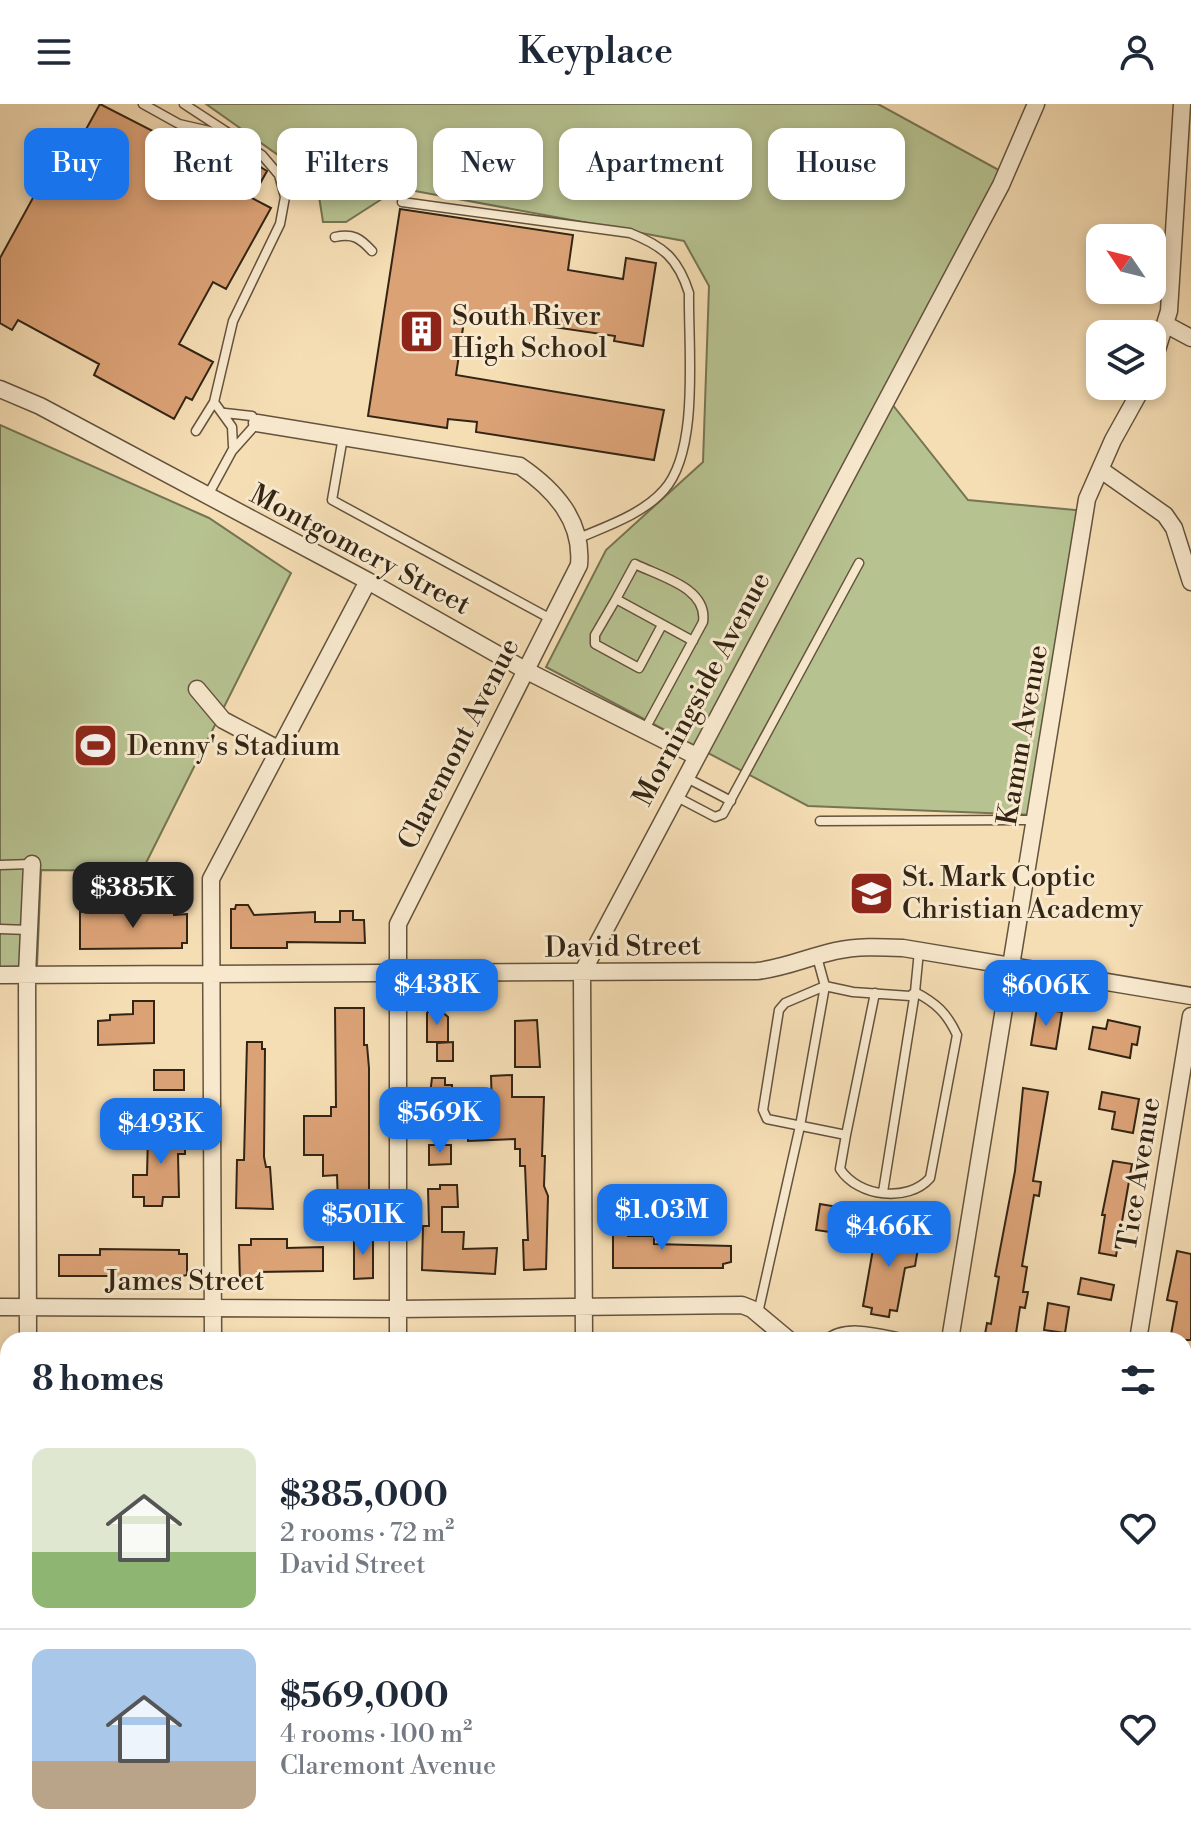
<!DOCTYPE html>
<meta charset="utf-8">
<style>
:root{--surface:#fff;--page:#f2f2f3;--text:#1f2937;--muted:#747a83;--line:#e0e1e3;--accent:#1a73e8}
body{margin:0;font-family:"Libre Bodoni",serif;background:var(--page);color:var(--text);height:100vh;display:flex;flex-direction:column;font-size:30px;white-space:nowrap}
*{box-sizing:border-box;margin:0}
p{font-size:26px;color:var(--muted)}
.icon{flex:none;width:44px;height:44px;fill:none;stroke:currentColor;stroke-width:2;stroke-linecap:round;stroke-linejoin:round}
.map{position:relative;flex:1;overflow:hidden}
.side{position:absolute;left:0px;top:1228px;width:1192px;height:512px;display:flex;flex-direction:column;background:var(--surface);border-radius:24px 24px 0 0;box-shadow:0 4px 12px #0003}
.side>*{flex:none}
.top-card{position:absolute;left:24px;top:24px;width:1144px;height:72px;display:flex;gap:16px}
.needle{width:52px;rotate:305deg}
.tools{position:absolute;left:1086px;top:120px;display:grid;gap:16px}
.tools a{display:grid;place-items:center;width:80px;height:80px;border-radius:16px;background:var(--surface);box-shadow:0 4px 12px #0003;font-size:40px}
.price{position:absolute;translate:-50% -68px;padding:0 18px;border-radius:16px;background:var(--accent);color:#fff;font-size:26px;line-height:52px;filter:drop-shadow(0 2px 4px #0008)}
.price::after{content:'';position:absolute;left:50%;top:48px;width:24px;height:18px;margin-left:-12px;background:inherit;clip-path:polygon(0 0,100% 0,50% 100%)}
.price.on{background:#222;color:#fff}
ul{padding:0;list-style:none}
li{display:flex;align-items:center;gap:24px;height:200px;padding:0 32px}
li+li{border-top:2px solid var(--line)}
li span{display:grid;place-items:center;flex:none;width:224px;height:160px;border-radius:16px;color:#555}
li>.icon{margin-inline-start:auto}
span .icon{width:96px;height:96px;fill:#fffc;stroke-width:1}
li b{font-size:34px}
h2{display:flex;justify-content:space-between;align-items:center;height:96px;padding:0 32px;font-size:34px}
.tag{padding:0 28px;border-radius:16px;background:var(--surface);box-shadow:0 4px 12px #0003;font-size:28px;line-height:72px}
.tag.on{background:var(--accent);color:#fff}
header{display:flex;justify-content:space-between;align-items:center;height:104px;padding:0 32px;background:var(--surface);font-size:36px;font-weight:600}
.map>svg:first-child{display:block}
</style>
<header><svg class="icon" aria-label="menu" viewBox="0 0 24 24"><path d="M4 6h16M4 12h16M4 18h16"/></svg>Keyplace<svg class="icon" aria-label="person" viewBox="0 0 24 24"><circle cx="12" cy="8" r="4"/><path d="M4 21q1-7 8-7t8 7"/></svg></header>
<div class="map">
<svg width="1191" height="1740" viewBox="0 0 1191 1740">
<rect width="100%" height="100%" fill="#f5ddb4"/>
<filter id="stains"><feTurbulence type="fractalNoise" baseFrequency=".0025" numOctaves="4"/><feColorMatrix values="0 0 0 0 .2 0 0 0 0 .09 0 0 0 0 .02 0 0 0 .5 -.17"/></filter>
<radialGradient id="worn" r=".72"><stop offset=".6" stop-color="#630" stop-opacity="0"/><stop offset="1" stop-color="#630" stop-opacity=".3"/></radialGradient>
<path fill="#b7c291" stroke="#757453" stroke-width="2" d="M206,0H878L1006,70L888,295L968,396L1086,407L1036,711L808,702L546,563L606,446L703,358L709,182L684,137L399,84L346,118H323L318,86L363,65L349,30L288,58Z
M0,321L209,414L291,469L142,767L41,766L37,862L0,863Z"/>
<path fill="#dba276" stroke="#332515" stroke-width="2" d="M100,0L217,60L226,42L267,67L252,94L271,104L226,185L213,178L179,240L213,258L192,296L186,293L174,315L94,271L99,260L18,216L12,226L0,219V154L57,50L69,56Z
M400,105L573,131L568,166L623,175L626,154L656,159L643,242L614,237L615,232L465,210L456,271L664,306L654,356L476,328L477,318L448,315L447,324L368,312Z
M236,801H248L254,811L315,808V818H340V807H353V816H364L365,839L287,838V844H231V805H235Z
M109,806H174V811L187,810V839H182V844L80,845V808Z
M133,897H154V939L98,941V917L110,916V911L133,910Z
M335,904H364V941H367L369,964V1099L338,1100L337,1071L323,1072V1051H304V1012H331V1003H336Z
M1037,904L1062,908L1056,945L1031,941Z
M431,905L440,906L448,913V938H427V909Z
M537,916L540,963H515V917Z
M1108,916L1140,923L1137,941L1132,940L1130,954L1089,945L1093,923L1106,925Z
M247,938H262V945H265L264,1053L266,1063H270L273,1105L236,1104L237,1056H244Z
M453,938V957H437V939Z
M154,966H184V986H154Z
M512,971V993H544L542,1052H545L544,1082L548,1092L546,1165L524,1166L523,1136H528L525,1062H520V1045H515V1035L468,1037V1005H492L491,972Z
M432,974H445V981H452V1006H428Z
M1023,984L1048,988L1033,1077L1041,1078L1039,1092L1034,1091L1022,1162L1027,1163L1023,1188H1028L1025,1204L1020,1203L1015,1236H984L987,1219L991,1220L999,1173L995,1172L1015,1067Z
M1102,988L1139,995L1133,1029L1112,1025L1115,1008L1099,1005Z
M153,1022H182L185,1029V1050H178L179,1093H163L162,1102H144V1093H133V1071H147L148,1032H153Z
M429,1041H451V1060L429,1061Z
M1113,1057L1132,1060L1116,1152L1099,1149L1105,1111H1102Z
M440,1081H457L458,1103H442V1128H464L463,1145L497,1144L495,1170L422,1166L423,1122H429L428,1085H440Z
M820,1100L861,1107L857,1132L816,1126Z
M613,1111H628V1132H654V1140L731,1142V1158L723,1160V1164H613Z
M886,1117L900,1119L898,1130L920,1133L915,1162L905,1164L897,1207L890,1206L889,1213L871,1210L872,1204L863,1202L876,1128L884,1129Z
M354,1131H373V1174L354,1175Z
M251,1135H287V1144L323,1143V1167L257,1168L258,1177H240L239,1141H251Z
M100,1145L179,1146V1150H187V1171L160,1177L115,1175V1172H59V1151H100Z
M1177,1147L1191,1150V1236H1170L1177,1198L1167,1196Z
M1081,1174L1114,1181L1111,1196L1078,1190Z
M1048,1199L1069,1203L1065,1229L1044,1226Z"/>
<g fill="none" stroke-linecap="round" stroke-linejoin="round">
<defs>
<path id="lane" d="M143,0L179,20L227,31
M184,0L262,51L279,71L285,93L280,120L233,217L214,298L196,327
M279,71L341,47
M402,98L630,129C663,142 678,154 689,189C688,243 700,346 664,386C643,410 607,422 579,434
M335,133C353,129 360,134 372,147
M214,298L232,323L233,342
M343,333L332,396L551,515
M207,393L232,347L257,319L252,312L225,309
M616,495L635,460C661,473 708,484 703,518L645,625
M662,521L639,564L595,540V531L616,495L693,537
M685,673L731,697
M675,692L715,713L723,710L859,459
M820,717L1034,716
M0,761L32,760
M0,825L29,826
M846,1031L875,889
M883,1088L915,888C936,899 947,909 957,931L930,1074C908,1099 858,1093 840,1065L846,1031L767,1015L763,1006L779,906L785,899L825,882L853,888L910,892L915,888L919,847
M758,1209L800,1022L825,882L817,853
M826,1236C846,1217 887,1232 912,1236"/>
<path id="street" d="M1165,220L1191,234
M1152,262L1169,207L1182,0
M0,285L40,302L368,477L525,566L696,652
M257,319L520,362C555,386 583,417 579,461L398,820V1236
M1101,366L1165,411L1174,424L1191,478
M197,585L223,616L278,645
M0,871L757,867C785,864 808,853 835,847C857,842 880,843 903,844L1191,892
M0,1203L397,1205L742,1201L752,1205L789,1236
M28,1236L27,871L32,760
M213,1236L211,775L368,477
M584,1236L582,869L1001,81L1036,0
M950,1236L1087,395L1113,336L1143,282
M1138,1236L1191,912
M779,1732V1740
M70,1740V1732"/>
<path id="secondary" d="M1184,1642H1191
M0,1648L8,1647"/>
</defs>
<use href="#lane" stroke="#64533d" stroke-width="11"/>
<use href="#street" stroke="#64533d" stroke-width="19"/>
<use href="#secondary" stroke="#332515" stroke-width="27"/>
<use href="#lane" stroke="#f8e9ce" stroke-width="8"/>
<use href="#street" stroke="#f8e9ce" stroke-width="16"/>
<use href="#secondary" stroke="#f8e9ce" stroke-width="24"/>
</g>
<defs>
<symbol id="building-square" viewBox="-11 -11 22 22"><rect x="-9" y="-9" width="18" height="18" rx="4" fill="#8f2418" stroke="#f8e9ce"/><path d="M-4-6H4V6H1V3H-1V6H-4ZM-2.5-4.3h1.7v1.8h-1.7ZM.8-4.3h1.7v1.8H.8ZM-2.5-1h1.7V.8h-1.7ZM.8-1h1.7V.8H.8Z" fill="#fff"/></symbol>
<symbol id="stadium-square" viewBox="-11 -11 22 22"><rect x="-9" y="-9" width="18" height="18" rx="4" fill="#8f2418" stroke="#f8e9ce"/><path d="M0-5a6.5 5 0 1 0 0 10a6.5 5 0 1 0 0-10ZM-3.5-1.8h7v3.6h-7Z" fill="#fff"/></symbol>
<symbol id="school-square" viewBox="-11 -11 22 22"><rect x="-9" y="-9" width="18" height="18" rx="4" fill="#8f2418" stroke="#f8e9ce"/><path d="M0-5L7-2L0 1L-7-2ZM-4 1L0 2.5L4 1V4Q0 6-4 4Z" fill="#fff"/></symbol>
</defs>
<g fill-rule="evenodd">
<use href="#building-square" x="396" y="202" width="51" height="51"/>
<use href="#stadium-square" x="70" y="616" width="51" height="51"/>
<use href="#school-square" x="846" y="764" width="51" height="51"/>
</g>
<g text-anchor="middle" dominant-baseline="central" stroke-width="6" stroke-linejoin="round" paint-order="stroke">
<g font-size="28" fill="#332515" stroke="#f8e9ce" text-anchor="start">
<text x="452" y="212">South River<tspan x="452" dy="32">High School</tspan></text>
<text x="127" y="642">Denny's Stadium</text>
<text x="902" y="773">St. Mark Coptic<tspan x="902" dy="32">Christian Academy</tspan></text>
</g>
<g font-size="28" fill="#332515" stroke="#f8e9ce">
<text transform="translate(360 446) rotate(28)">Montgomery Street</text>
<text transform="translate(702 585) rotate(-62)">Morningside Avenue</text>
<text transform="translate(1023 631) rotate(-80)">Kamm Avenue</text>
<text transform="translate(459 640) rotate(-63)">Claremont Avenue</text>
<text transform="translate(623 843) rotate(-1)">David Street</text>
<text transform="translate(1139 1070) rotate(-81)">Tice Avenue</text>
<text x="185" y="1177">James Street</text>
</g>
</g>
<rect width="100%" height="100%" filter="url(#stains)"/>
<rect width="100%" height="100%" fill="url(#worn)"/>
</svg>
<div class="tools">
<a><svg class="needle" viewBox="-14 -14 28 28"><path d="M0-13l5 13h-10z" fill="#e53935"/><path d="M0 13l5-13h-10z" fill="#747a83"/></svg></a>
<a><svg class="icon" aria-label="layers" viewBox="0 0 24 24"><path d="M12 4l9 5-9 5-9-5zM3 14l9 5 9-5"/></svg></a>
</div>
<b class="price on" style="left:133px;top:826px">$385K</b>
<b class="price" style="left:437px;top:923px">$438K</b>
<b class="price" style="left:1046px;top:924px">$606K</b>
<b class="price" style="left:440px;top:1051px">$569K</b>
<b class="price" style="left:161px;top:1062px">$493K</b>
<b class="price" style="left:662px;top:1148px">$1.03M</b>
<b class="price" style="left:363px;top:1153px">$501K</b>
<b class="price" style="left:889px;top:1165px">$466K</b>
<div class="top-card">
<a class="tag on">Buy</a>
<a class="tag">Rent</a>
<a class="tag">Filters</a>
<a class="tag">New</a>
<a class="tag">Apartment</a>
<a class="tag">House</a>
</div>
<section class="side">
<h2>8 homes<svg class="icon" aria-label="filters" viewBox="0 0 24 24"><path d="M4 7h16M4 17h16"/><circle cx="9" cy="7" r="2"/><circle cx="15" cy="17" r="2"/></svg></h2>
<ul>
<li><span style="background:linear-gradient(#dfe7d0 65%,#8fb573 0)"><svg class="icon" aria-label="home" viewBox="0 0 24 24"><path d="M3 11l9-7 9 7M6 9v11h12V9"/></svg></span><div><b>$385,000</b><p>2 rooms · 72 m²</p><p>David Street</p></div><svg class="icon" aria-label="heart" viewBox="0 0 24 24"><path d="M12 20l-8-8c-3-5 5-10 8-4 3-6 11-1 8 4z"/></svg></li>
<li><span style="background:linear-gradient(#a9c7e8 70%,#b9a48a 0)"><svg class="icon" aria-label="home" viewBox="0 0 24 24"><path d="M3 11l9-7 9 7M6 9v11h12V9"/></svg></span><div><b>$569,000</b><p>4 rooms · 100 m²</p><p>Claremont Avenue</p></div><svg class="icon" aria-label="heart" viewBox="0 0 24 24"><path d="M12 20l-8-8c-3-5 5-10 8-4 3-6 11-1 8 4z"/></svg></li>
</ul>
</section>
</div>
